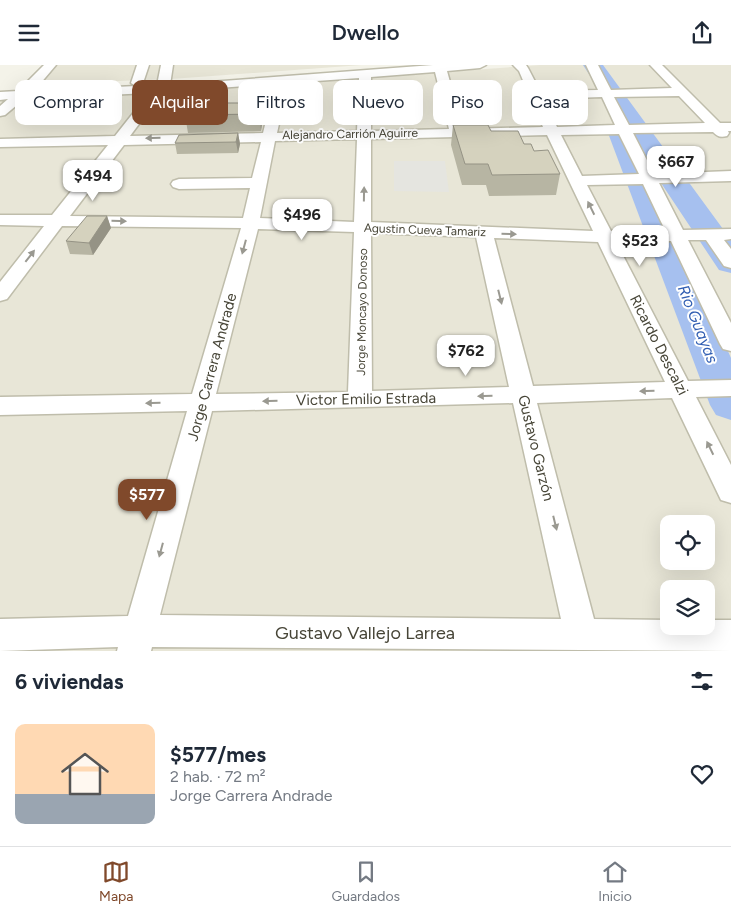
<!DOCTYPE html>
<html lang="es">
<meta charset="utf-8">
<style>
:root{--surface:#fff;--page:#f6f6f7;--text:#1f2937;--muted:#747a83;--line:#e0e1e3;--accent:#80492b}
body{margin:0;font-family:Figtree,sans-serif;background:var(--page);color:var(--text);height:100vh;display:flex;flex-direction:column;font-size:19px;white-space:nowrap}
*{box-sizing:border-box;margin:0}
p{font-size:16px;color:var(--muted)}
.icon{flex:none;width:28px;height:28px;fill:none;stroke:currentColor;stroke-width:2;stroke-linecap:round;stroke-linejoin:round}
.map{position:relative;height:586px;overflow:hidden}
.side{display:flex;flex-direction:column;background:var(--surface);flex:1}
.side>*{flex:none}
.hud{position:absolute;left:15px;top:15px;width:701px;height:45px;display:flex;gap:10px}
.controls{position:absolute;left:660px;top:450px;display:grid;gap:10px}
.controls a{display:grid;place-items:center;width:55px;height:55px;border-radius:10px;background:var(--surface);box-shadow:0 5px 20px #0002;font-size:25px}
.price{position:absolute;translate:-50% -42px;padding:0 11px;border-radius:10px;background:#fff;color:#222;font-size:16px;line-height:32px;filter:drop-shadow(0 1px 2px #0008)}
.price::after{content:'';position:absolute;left:50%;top:30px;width:15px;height:11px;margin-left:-8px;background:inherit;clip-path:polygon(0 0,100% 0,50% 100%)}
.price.selected{background:var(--accent);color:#fff}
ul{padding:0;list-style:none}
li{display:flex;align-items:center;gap:15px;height:125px;padding:0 15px}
li span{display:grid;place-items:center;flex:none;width:140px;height:100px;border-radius:10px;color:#555}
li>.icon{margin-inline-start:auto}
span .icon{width:60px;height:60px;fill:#fffc;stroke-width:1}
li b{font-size:21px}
h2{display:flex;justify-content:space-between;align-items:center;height:60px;padding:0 15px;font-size:21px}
.tag{padding:0 18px;border-radius:10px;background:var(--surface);box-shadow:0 5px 20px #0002;font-size:18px;line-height:45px}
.tag.selected{background:var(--accent);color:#fff}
header{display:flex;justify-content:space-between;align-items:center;height:65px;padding:0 15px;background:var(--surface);font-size:22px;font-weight:600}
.dock{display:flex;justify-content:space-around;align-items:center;height:70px;border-top:1px solid var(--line);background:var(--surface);font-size:14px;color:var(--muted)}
.dock a{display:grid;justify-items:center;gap:2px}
.dock .selected{color:var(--accent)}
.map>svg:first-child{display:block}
</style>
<header><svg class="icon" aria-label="menu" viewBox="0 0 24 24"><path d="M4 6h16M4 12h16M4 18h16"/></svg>Dwello<svg class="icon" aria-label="share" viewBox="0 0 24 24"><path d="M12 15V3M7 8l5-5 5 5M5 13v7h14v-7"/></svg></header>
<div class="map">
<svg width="731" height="586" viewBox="0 0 731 586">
<rect width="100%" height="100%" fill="#f4f3e9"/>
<path fill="#e8e6d7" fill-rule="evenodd" d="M55,0H362L171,14L39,19Z
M540,0H731V586H0V34L170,27ZM669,459H706V496H669ZM669,524H706V561H669Z"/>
<path fill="#e5e5e0" d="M394,96H445L449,127L394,126Z"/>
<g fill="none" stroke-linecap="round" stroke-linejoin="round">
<path fill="#a6c0ef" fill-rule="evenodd" d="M583,0H603L731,175V208L719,205L639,85L731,293V355L716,350L710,340L608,68L611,63L624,62Z"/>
<defs>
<path id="minor" d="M44,0H56L34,26L136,21L131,18L137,0H149L143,18L139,21L157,20L161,0H173L170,20L433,0H486L480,3L447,6L463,64L543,62L519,6L513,0H526L528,3L540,26L598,25L586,0H598L611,25L672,23L650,0H662L720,58H731V66H728L729,68L727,71C720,73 717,71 713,67L633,68L654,109L731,106V116L659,118L683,165L731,164V174L724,175L731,184V203L724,201L706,175H688L731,258V286L723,284L720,279L671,176L616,177L688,316L731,315V331L696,332L731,400V438L721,435L672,333L537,338L594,554L669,555V561H706V555H731V586L152,582L151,586H117L118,582L0,586V554L128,551L187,346L0,350V332L192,329L241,163L62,161L7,234L0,236V217L44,161L0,160V150H52L108,80L0,82V74L115,71L149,28L24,34L5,50L0,51V41L8,34L0,35V27L18,26ZM435,7L449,64L371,66V12ZM359,13L357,66L277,68L288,18ZM275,19L263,68L130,71L163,27ZM679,31L705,58L629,60L614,32ZM602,32L615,60L557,62L544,34ZM619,69L639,109L582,111L561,70ZM547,70L593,166L371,157V74ZM357,74L354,157L260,153L275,76ZM261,77L252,113L179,114L173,116L171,119L173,122L179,124L250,123L243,153L70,151L124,80ZM643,119L665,165L611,166L587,120ZM258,164L354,167L348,327L216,329ZM371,168L476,172L509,322L372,326ZM494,173L598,177L665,317L533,321ZM513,338L561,554L160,550L212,346Z"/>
</defs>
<use href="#minor" stroke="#bfbdab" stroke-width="3"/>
<use href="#minor" fill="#fff" fill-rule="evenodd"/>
</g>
<path fill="#b7b5a3" d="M262,33L263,49L261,66L188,68L185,50L242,38Z
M453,60L491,66L524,79L560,109L556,130L489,131L486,120H462L451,80Z
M238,68L240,79L238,88L177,89L175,78Z
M107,151L111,163L93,190L70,189L66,176Z"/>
<path fill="#959385" d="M262,33L263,49L261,66L260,49Z
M238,68L240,79L238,88L236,77Z
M107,151L111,163L93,190L89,178Z"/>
<path fill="#d5d2be" stroke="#959385" d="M243,33H262L260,49L185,50L192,38H242Z
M453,60H488L491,66H518L524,79H531L534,86L548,85L560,109L492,110L488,99H465Z
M238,68L236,77L175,78L179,70Z
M87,151H107L89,178L66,176Z"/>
<defs><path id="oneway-solid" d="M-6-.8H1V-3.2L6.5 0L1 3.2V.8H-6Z" transform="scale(1.25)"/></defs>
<g fill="#9a9991">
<use href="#oneway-solid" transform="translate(153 73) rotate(179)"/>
<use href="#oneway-solid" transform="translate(364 129) rotate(-89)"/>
<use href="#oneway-solid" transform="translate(591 143) rotate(-116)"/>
<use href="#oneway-solid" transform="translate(119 156) rotate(1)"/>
<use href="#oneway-solid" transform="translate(509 169) rotate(2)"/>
<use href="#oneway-solid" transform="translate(244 182) rotate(105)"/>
<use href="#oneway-solid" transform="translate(30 191) rotate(-52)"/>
<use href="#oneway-solid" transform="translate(500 232) rotate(76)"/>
<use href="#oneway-solid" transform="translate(647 326) rotate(178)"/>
<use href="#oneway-solid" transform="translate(485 331) rotate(178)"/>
<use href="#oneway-solid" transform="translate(270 336) rotate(179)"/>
<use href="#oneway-solid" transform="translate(153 338) rotate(179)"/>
<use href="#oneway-solid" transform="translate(710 383) rotate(-116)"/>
<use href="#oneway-solid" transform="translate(555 458) rotate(76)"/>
<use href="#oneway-solid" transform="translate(161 485) rotate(105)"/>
</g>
<g text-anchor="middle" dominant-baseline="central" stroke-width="4" stroke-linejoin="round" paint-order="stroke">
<g font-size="12" fill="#474537" stroke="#fff">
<text transform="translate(350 69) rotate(-1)">Alejandro Carrión Aguirre</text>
<text transform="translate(425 165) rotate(2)">Agustin Cueva Tamariz</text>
<text transform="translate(362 247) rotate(-89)">Jorge Moncayo Donoso</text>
</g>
<g font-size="15" fill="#474537" stroke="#fff">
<text transform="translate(659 280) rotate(63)">Ricardo Descalzi</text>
<text transform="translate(212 302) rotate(-75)">Jorge Carrera Andrade</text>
<text transform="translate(366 334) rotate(-1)">Victor Emilio Estrada</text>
<text transform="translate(536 383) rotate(76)">Gustavo Garzón</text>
</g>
<g font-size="16" font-style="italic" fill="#315eb2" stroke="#fff">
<text transform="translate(698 259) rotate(68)">Rio Guayas</text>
</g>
<g font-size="18" fill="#474537" stroke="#fff">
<text x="365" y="568">Gustavo Vallejo Larrea</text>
</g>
</g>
</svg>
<div class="controls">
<a><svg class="icon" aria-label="locate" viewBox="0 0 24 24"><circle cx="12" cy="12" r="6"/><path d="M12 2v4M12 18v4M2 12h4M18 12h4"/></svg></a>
<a><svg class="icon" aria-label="layers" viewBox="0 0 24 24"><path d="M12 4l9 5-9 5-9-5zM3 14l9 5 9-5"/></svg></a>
</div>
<b class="price" style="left:676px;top:123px">$667</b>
<b class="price" style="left:93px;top:137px">$494</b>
<b class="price" style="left:302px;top:176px">$496</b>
<b class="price" style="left:640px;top:202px">$523</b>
<b class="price" style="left:466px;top:312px">$762</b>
<b class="price selected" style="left:147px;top:456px">$577</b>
<div class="hud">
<a class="tag">Comprar</a>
<a class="tag selected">Alquilar</a>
<a class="tag">Filtros</a>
<a class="tag">Nuevo</a>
<a class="tag">Piso</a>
<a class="tag">Casa</a>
</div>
</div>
<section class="side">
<h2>6 viviendas<svg class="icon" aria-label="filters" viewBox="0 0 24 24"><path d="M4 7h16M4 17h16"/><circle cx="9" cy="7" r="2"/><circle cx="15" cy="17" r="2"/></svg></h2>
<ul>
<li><span style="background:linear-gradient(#ffd9b3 70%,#9aa5b1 0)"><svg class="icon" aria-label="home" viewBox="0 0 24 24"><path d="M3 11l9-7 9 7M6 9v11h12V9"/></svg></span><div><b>$577/mes</b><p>2 hab. · 72 m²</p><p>Jorge Carrera Andrade</p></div><svg class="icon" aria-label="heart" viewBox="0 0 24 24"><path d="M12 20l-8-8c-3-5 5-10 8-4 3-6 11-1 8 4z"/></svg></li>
</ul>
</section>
<nav class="dock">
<a class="selected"><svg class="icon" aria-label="map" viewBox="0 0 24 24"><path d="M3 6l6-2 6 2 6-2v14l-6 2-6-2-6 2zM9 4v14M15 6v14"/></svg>Mapa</a>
<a><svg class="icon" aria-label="saved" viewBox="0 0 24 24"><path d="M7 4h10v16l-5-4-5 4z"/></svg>Guardados</a>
<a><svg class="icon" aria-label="home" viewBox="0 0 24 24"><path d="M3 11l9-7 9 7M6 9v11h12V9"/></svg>Inicio</a>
</nav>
